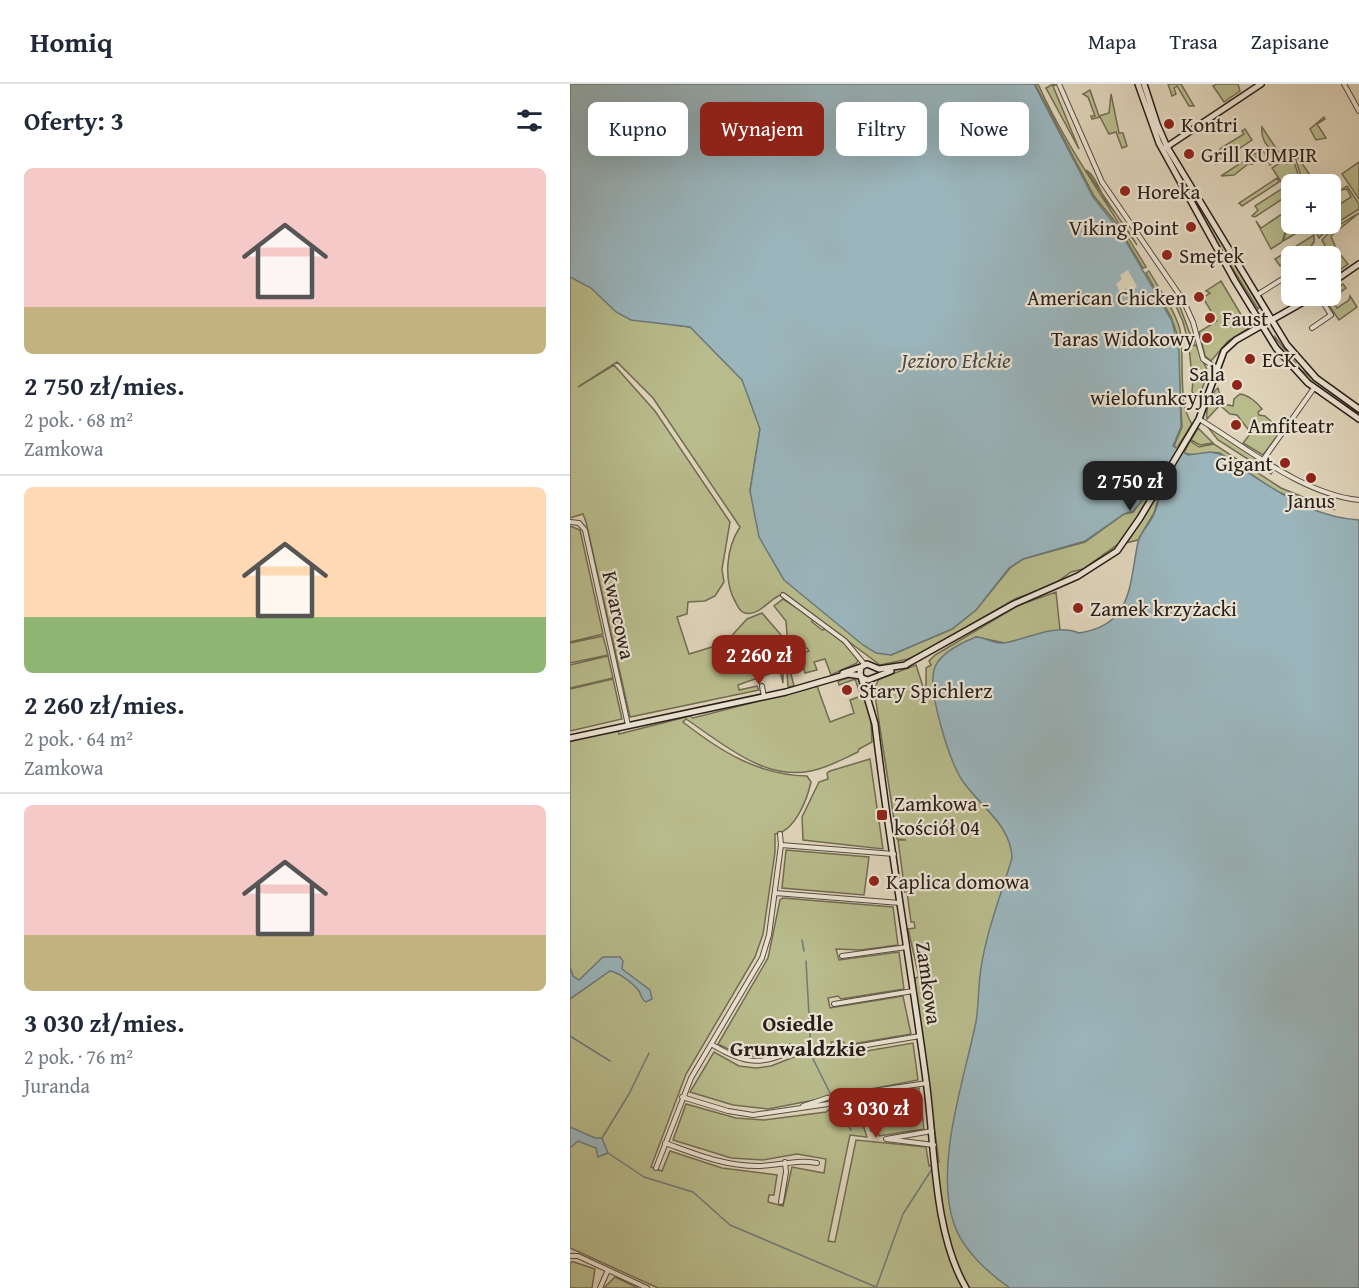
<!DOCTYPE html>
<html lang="pl">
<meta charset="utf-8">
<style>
:root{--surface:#fff;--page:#f2f2f3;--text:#1f2937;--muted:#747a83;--line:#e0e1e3;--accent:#8f2418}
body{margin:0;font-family:"Gentium Book Plus",serif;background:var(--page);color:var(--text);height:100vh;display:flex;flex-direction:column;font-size:22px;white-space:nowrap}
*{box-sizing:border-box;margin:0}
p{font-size:20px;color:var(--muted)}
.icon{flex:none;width:33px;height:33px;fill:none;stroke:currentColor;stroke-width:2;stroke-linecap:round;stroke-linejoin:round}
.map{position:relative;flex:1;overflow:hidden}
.drawer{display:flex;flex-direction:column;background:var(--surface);width:570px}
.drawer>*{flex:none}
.banner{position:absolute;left:18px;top:18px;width:570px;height:54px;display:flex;gap:12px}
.tools{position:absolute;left:711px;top:90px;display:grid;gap:12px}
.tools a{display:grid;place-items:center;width:60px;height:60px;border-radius:9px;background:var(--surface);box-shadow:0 6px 24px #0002;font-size:30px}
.price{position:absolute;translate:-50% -51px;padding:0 14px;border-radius:12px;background:var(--accent);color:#fff;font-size:20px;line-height:39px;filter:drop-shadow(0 2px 3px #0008)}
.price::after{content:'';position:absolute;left:50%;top:36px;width:18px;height:14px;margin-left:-9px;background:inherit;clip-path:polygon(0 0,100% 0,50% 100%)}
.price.current{background:#222;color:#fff}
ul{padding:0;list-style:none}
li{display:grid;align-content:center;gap:12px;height:318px;padding:0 24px}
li+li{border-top:2px solid var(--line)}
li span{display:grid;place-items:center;height:186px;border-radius:9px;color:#555}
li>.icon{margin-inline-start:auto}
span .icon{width:108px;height:108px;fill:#fffc;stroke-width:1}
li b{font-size:26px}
h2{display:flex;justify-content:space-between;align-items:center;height:72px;padding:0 24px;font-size:26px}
.pill{padding:0 21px;border-radius:9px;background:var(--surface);box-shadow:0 6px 24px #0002;font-size:21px;line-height:54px}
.pill.current{background:var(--accent);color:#fff}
header{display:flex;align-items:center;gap:36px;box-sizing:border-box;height:84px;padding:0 30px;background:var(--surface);border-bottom:2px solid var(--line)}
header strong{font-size:28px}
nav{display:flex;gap:33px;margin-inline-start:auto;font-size:21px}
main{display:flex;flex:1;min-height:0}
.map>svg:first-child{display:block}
</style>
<header>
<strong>Homiq</strong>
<nav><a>Mapa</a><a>Trasa</a><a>Zapisane</a></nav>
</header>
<main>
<section class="drawer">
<h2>Oferty: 3<svg class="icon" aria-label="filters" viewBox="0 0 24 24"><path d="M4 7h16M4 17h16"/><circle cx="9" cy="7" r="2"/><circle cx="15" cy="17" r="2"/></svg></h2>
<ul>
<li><span style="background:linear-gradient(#f6c9c9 75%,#c2b280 0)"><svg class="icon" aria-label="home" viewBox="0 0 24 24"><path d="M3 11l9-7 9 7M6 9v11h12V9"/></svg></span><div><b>2 750 zł/mies.</b><p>2 pok. · 68 m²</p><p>Zamkowa</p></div></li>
<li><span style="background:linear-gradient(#ffd9b3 70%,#8fb573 0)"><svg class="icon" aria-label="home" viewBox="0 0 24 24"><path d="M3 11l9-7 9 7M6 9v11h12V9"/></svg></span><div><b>2 260 zł/mies.</b><p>2 pok. · 64 m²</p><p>Zamkowa</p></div></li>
<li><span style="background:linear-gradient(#f6c9c9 70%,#c2b280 0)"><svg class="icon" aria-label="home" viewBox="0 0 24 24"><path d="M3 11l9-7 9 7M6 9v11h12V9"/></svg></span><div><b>3 030 zł/mies.</b><p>2 pok. · 76 m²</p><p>Juranda</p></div></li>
</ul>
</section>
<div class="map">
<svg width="789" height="1204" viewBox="0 0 789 1204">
<rect width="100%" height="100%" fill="#dfd4ba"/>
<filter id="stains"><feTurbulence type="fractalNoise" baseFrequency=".00333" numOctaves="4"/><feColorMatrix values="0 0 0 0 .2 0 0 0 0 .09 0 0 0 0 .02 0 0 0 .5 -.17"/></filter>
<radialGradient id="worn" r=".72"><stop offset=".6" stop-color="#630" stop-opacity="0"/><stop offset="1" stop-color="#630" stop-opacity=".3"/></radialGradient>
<path fill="#b8bb8b" stroke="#716c52" stroke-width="1.5" d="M465,0H468C497,65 540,122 576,183L573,184L546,139L524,112Z
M483,0H487L483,2L509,65L476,4Z
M598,0H611L624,22H619L607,2L604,4L606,10L602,12Z
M647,0H668L670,7L654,18L643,2Z
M520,6L529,32L539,29L541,10L549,49H553L557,62L552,64L546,48L539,50L530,33L522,35L521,32H525L518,13L513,10Z
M754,33L755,35L747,40L756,54L746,56L740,45Z
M692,43L711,72L718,67L717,70L711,73C699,66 690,57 692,43Z
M675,45L682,56L646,80L643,75L651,64L674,50L672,47Z
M692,64L710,74V75L700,81Z
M689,67L683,80H678L664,91L651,92Z
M722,71L731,100H722L719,110L702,84L716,75L717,80L720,78L717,74Z
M727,72L746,100H737L735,91L731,92L725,73Z
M789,78V115L772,90Z
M604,80L657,167L653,169Z
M516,86C527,93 529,107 537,118C547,132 558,145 567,161Z
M707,94L709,98L672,122L669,119Z
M777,102L789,120V125L760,143L749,154L742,140H760L761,126L781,113L777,105L771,106Z
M713,104L717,112L685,133L682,132L688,126L685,122Z
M721,124V131L712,158L701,165L686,137L691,144Z
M789,129L761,152L767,167L760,171L752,156L762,145Z
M721,134L722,140H728L732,146L713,157Z
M744,151V158L734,172H722L721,181L716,185L713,180L710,182L705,175Z
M769,169L778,180L770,186L761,173Z
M661,174L690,223L688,225L657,176Z
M0,187L105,241L120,243L175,285L190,345L180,407L321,571L382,545L406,526L440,484L453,475L515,458L554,430L563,428L578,408L579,412L585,416L589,413L584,429L568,456L547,461L513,485L501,488L483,501L445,515L353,568L338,575L310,581L215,510C202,510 191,533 175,529C170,528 168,523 166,519C153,497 156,464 170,443L83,314L47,278L8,303L44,281L85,327L160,438L152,485L154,498L145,512L135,517L118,518L117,530L107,533L119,570L155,559L177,535L192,529L211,551L210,560L204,563L207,572L213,570V599L210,586L168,601L169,606L187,602L189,606L60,633L16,438L13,430L0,434Z
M579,187C589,205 605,226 610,246C615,272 607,319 622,340L607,364L604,362L612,343L607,250L601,233L576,189Z
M651,197L679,244L658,257L641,277L635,272L629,248L647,237L633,214L640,209L636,207Z
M773,200L776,204L761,215L767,224L779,216L780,212L787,223L769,236L753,213L760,212L761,208Z
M606,222L610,223L620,250L624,252V260L619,261L613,238Z
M705,253L730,285L789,329V332C769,319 705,276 705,253Z
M626,261L638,288L631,308L627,312L622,308L624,283H621L619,263Z
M648,304L652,319L637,335C635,327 641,309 648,304Z
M670,310C678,311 687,318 692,325L688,328L689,331L695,332L704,340L701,349L703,347L708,351L693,371L673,359L681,349L667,331L660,330L652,323L654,320L663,322L664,315Z
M637,342L705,384L701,390L648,356Z
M628,344L643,359L630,361L621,356Z
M620,357L629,363L644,360L711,404L765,426L748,419L746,424L704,406L650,369C638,366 626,374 614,369Z
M0,442L10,446L33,550L0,558Z
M486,508L490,546L435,559L406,553L383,565L369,576L368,590L442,737L497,1204H88L0,1164V657L48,646L49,650L120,632L123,634L247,602L260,638L284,629L280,616L291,612L285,595L269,601L268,597L285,592L290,597L301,637L302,658L289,665L288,668C273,675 257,684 241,687C194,697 152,659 116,635L113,638C150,667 188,691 237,692L241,698C237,716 225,747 205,750V768L193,850L185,873L116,990L81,1083L92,1087L100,1067L152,1084L207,1091L204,1111H199L198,1118L213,1122L222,1083L254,1089L256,1075L227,1070L193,1076L161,1074L103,1056L116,1020L166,1034L194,1036L256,1028L264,1021L284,1015L349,1004L354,1045L309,1052L308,1047H301L299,1040L293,1041L297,1053L280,1051L258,1157L265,1158L286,1056L356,1063L359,1082L369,1078L345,901V894L349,893L338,845L345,844L344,838H341L337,808H335L328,756H336L327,755L304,605L309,595L346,581L356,612V584L361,581L359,577L365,571L449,521Z
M213,515L243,534L242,538L252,546L257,545L279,563L288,576L287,579L261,591L255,575L244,578L247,586L235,589L233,582L220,586L224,602L218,603L216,575L239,567L237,564L219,567L218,564L216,537L204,522Z
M33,552L38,571L0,579V559Z
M38,572L43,594L0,604V581Z
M43,595L52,635L0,647V605Z
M300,675L313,765L233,756L232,733L249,698L258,695L257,689L260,687Z
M216,766L299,773L294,811L212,804Z
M213,814L323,823L328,861L291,866L266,865L269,876L329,868L334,905L271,915L268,912L258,914L260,924L333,912L341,950L276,961L272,957L261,958L262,969H224L220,960L209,964L210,970C181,974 174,974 148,960L198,874L210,816Z
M343,959L348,996L198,1025L163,1021L120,1008L144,968L169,982L186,984L201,982L229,971L261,973Z
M4,1178L25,1185L22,1204H0V1178Z
M45,1193L68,1204H34Z"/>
<path fill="#9ab5bc" stroke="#6d797b" stroke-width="1.5" d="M0,0H464L523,113L550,147L602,237L609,267L611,343L603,362L618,371L640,368L650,370C693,397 735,433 789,436V1204H440C418,1189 392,1165 384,1140C364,1082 394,996 406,938C409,920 408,902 411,884C417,845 431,811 442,774C441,740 409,722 392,696C379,676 358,608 364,586C368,570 391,559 406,553C415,553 424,560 434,559C458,555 484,539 509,549C563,541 559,501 568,458C570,449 580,440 584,430C587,423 589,416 591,408L589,405H582L563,427L554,430L515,457L453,475L439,484L406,526L382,545L321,571L306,569L293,561L214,496L189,453L180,407L190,345L172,296L120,243L61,236L46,228L21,204L0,193Z
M33,873H50L53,877L52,885L80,906L82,915L76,918C70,914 72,912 69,907C63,899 48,888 40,887L0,915V883L3,892L9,896Z
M0,1043L25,1054H32L38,1069L28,1073L26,1064L8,1057L0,1064Z"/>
<path fill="#dfd4ba" d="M558,186L567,203L559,208L557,204L550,208L546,200L552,195L550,191Z
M608,362L615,366L586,416L588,409L583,407L580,411Z"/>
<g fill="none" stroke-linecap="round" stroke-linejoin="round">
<path stroke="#6d797b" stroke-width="1.5" d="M232,856L234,867
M236,877L241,967
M0,952L40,977
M242,973L261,1011
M265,1021L281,1046
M32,1054L59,1010L79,969
M38,1069L74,1093L123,1108L160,1141L306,1203
M306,1204L333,1130L362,1085"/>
<defs>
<path id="street" d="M489,0L532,98L613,216L623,238L633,275L646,284
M774,0L789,27
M687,211L722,189
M742,244L761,231L749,212
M629,335C677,364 732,410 789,416
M693,376L744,304
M0,438L9,439L15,446L58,641
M213,511L275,557L295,581
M192,602L194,613
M211,761L324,770
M205,809L330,819
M272,872L337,863
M264,920L343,907
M141,960C169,977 187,983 217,969
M267,966L350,952
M112,1013L158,1027L183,1031L258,1020L280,1012
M233,1022L257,1014L357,999
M362,1047L316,1055L364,1061
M95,1059C126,1070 154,1082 187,1082C209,1082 224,1075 247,1079
M86,1084L121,994L192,874L199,851L211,761L210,750
M211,1118L216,1088L215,1078
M0,1172H8L77,1204
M30,1204L38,1186"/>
<path id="secondary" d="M568,0L589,59L665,197L706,264L738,299L789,335
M574,0L587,40L597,63L717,261L746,294L789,325
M595,64L691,0
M760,200L789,180
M335,581L444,520L508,492L547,467L570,434L629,335L654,267L666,256L744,212
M336,581L309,585L297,580L291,583L290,589L305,640C319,759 340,877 356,996C365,1061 363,1148 396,1204
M273,589L291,583
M292,594L298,596L321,587
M0,654L216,608L278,590L291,592"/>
</defs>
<use href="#street" stroke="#574c42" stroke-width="6"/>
<use href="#secondary" stroke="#2a1e1a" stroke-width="8"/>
<use href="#street" stroke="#eae3d2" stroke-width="4"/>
<use href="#secondary" stroke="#eae3d2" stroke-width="5"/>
</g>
<g fill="#8f2418" stroke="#eae3d2" stroke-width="2">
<circle cx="599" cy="40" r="6"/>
<circle cx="619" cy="70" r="6"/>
<circle cx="555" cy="107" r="6"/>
<circle cx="621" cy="143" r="6"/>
<circle cx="597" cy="171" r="6"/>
<circle cx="629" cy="213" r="6"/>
<circle cx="640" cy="234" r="6"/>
<circle cx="637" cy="254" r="6"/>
<circle cx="680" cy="275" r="6"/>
<circle cx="667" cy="301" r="6"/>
<circle cx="666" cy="341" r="6"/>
<circle cx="715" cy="379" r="6"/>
<circle cx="741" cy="394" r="6"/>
<circle cx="508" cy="524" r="6"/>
<circle cx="277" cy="606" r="6"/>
<rect x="306" y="725" width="12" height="12" rx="3"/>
<circle cx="304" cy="797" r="6"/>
</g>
<g text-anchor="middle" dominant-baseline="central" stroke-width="4.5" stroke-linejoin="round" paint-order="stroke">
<g font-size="21" fill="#2a1e1a" stroke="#eae3d2" text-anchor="start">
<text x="611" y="40">Kontri</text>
<text x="631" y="70">Grill KUMPIR</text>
<text x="567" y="107">Horeka</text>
<text x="609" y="143" text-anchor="end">Viking Point</text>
<text x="609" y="171">Smętek</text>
<text x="617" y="213" text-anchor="end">American Chicken</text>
<text x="652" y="234">Faust</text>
<text x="625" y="254" text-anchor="end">Taras Widokowy</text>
<text x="692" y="275">ECK</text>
<text x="655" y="289" text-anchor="end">Sala<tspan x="655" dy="24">wielofunkcyjna</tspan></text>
<text x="678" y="341">Amfiteatr</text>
<text x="703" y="379" text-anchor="end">Gigant</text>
<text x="741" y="416" text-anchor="middle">Janus</text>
<text x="520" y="524">Zamek krzyżacki</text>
<text x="289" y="606">Stary Spichlerz</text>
<text x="324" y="719">Zamkowa -<tspan x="324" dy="24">kościół 04</tspan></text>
<text x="316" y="797">Kaplica domowa</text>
</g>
<g font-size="21" fill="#2a1e1a" stroke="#eae3d2">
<text transform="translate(49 531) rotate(78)">Kwarcowa</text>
<text transform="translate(359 899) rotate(82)">Zamkowa</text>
</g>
<g font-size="22" font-style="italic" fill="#4c4b4b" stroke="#eae3d2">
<text x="386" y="276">Jezioro Ełckie</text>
</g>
<g font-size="22" font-weight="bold" fill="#2a1e1a" stroke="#eae3d2">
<text x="228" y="939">Osiedle<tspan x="228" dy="25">Grunwaldzkie</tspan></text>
</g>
</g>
<rect width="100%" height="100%" filter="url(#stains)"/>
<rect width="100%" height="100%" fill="url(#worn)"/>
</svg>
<div class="tools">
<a>+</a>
<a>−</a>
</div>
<b class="price current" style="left:560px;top:428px">2 750 zł</b>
<b class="price" style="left:189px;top:602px">2 260 zł</b>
<b class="price" style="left:306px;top:1055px">3 030 zł</b>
<div class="banner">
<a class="pill">Kupno</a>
<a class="pill current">Wynajem</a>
<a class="pill">Filtry</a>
<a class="pill">Nowe</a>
</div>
</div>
</main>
